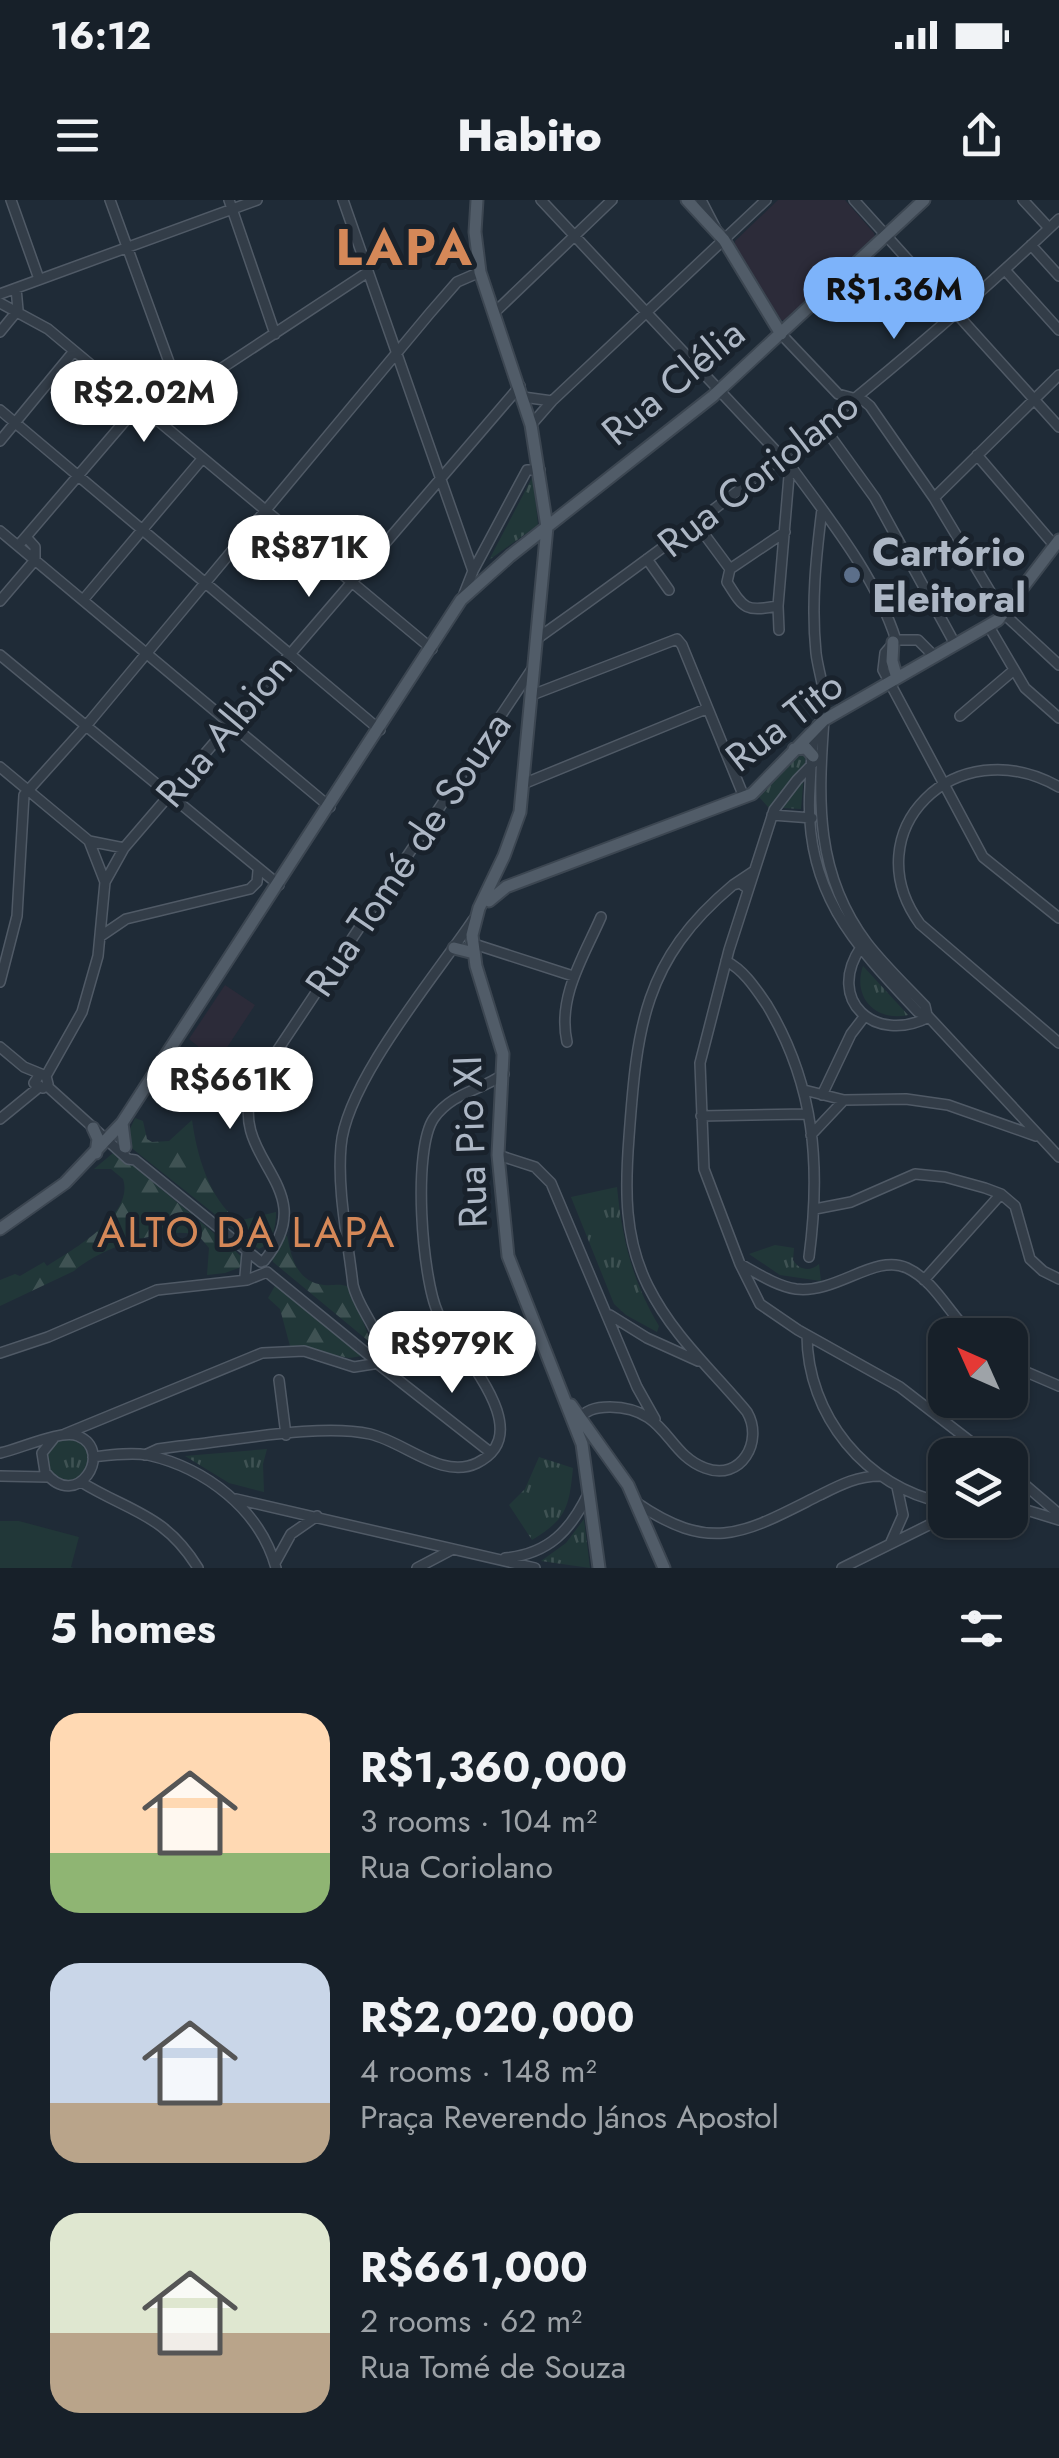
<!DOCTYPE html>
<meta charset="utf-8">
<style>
:root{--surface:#172029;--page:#202831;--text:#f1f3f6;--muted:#9ea3a8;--line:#363e46;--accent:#7db3fa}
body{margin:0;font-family:Jost,sans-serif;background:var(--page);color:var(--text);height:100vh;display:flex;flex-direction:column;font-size:38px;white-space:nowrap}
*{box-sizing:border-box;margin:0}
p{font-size:32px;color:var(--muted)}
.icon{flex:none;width:55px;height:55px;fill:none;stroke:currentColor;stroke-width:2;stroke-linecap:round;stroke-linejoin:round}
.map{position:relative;height:1368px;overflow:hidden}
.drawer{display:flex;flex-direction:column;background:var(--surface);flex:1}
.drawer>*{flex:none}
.needle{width:65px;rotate:315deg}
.tools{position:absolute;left:928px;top:1118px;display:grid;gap:20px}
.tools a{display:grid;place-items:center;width:100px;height:100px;border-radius:20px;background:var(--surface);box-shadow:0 2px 8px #0004,0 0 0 2px var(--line);font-size:50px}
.price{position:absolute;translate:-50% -85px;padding:0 22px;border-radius:35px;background:#fff;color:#222;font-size:32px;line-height:65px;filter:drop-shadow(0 2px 5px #0008)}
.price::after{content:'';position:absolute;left:50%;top:60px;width:30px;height:22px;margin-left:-15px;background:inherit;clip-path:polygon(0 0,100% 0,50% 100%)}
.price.selected{background:var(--accent);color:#111}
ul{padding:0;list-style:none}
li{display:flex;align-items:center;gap:30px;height:250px;padding:0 50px}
li span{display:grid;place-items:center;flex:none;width:280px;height:200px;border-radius:30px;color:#555}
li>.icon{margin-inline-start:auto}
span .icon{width:120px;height:120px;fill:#fffc;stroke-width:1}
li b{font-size:42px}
h2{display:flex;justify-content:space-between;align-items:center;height:120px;padding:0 50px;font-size:42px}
.status{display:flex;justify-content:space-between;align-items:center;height:70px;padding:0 50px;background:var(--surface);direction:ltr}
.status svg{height:28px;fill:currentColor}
header{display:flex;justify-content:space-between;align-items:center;height:130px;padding:0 50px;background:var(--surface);font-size:45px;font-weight:800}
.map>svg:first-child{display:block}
</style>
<div class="status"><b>16:12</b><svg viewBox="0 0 49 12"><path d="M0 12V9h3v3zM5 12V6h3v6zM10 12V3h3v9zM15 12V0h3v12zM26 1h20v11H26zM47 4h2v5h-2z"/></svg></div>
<header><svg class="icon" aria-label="menu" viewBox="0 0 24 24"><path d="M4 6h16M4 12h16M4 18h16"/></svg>Habito<svg class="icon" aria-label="share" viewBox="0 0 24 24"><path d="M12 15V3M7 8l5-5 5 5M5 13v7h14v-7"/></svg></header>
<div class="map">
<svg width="1059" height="1368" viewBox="0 0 1059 1368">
<defs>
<pattern id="grass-tufts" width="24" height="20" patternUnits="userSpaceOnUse" patternTransform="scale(2.5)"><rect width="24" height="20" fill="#213738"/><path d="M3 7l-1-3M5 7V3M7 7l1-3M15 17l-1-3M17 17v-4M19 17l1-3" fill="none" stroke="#3f5253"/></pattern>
<pattern id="forest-firs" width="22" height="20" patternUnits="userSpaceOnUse" patternTransform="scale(2.5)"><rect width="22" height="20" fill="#213738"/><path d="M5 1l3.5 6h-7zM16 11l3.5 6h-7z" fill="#3f5253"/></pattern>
</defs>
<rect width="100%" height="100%" fill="#1f2b37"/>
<path fill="#2c2b39" d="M778,0H845L874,33L875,37L787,120H781L735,46V41Z
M225,785L255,805L224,852L227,855L218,863L189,839Z"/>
<path fill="url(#grass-tufts)" d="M533,276L538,325L489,360Z
M806,551L801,609L768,607L759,597L799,553Z
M863,766L908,815C876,822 852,798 863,766Z
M617,987C622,1038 632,1081 659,1126L657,1132L626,1115L614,1104L571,997Z
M775,1045L794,1048L793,1060C799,1070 810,1072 819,1064L821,1081L780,1075L749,1054Z
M46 1259a22 22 0 1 1 44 0a22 22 0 1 1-44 0Z
M267,1249L263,1264L264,1292L229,1283L185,1256Z
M539,1257L573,1268C569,1307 567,1319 532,1340L509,1305L525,1289Z
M584,1319L590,1368L541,1361L566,1343Z"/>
<path fill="url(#forest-firs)" d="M135,918L143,921L147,939L152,942L169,941L192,920C197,956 209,998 238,1021L276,1012C276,1027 273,1043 259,1049L251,1043L124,942Z
M113,953L124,958L233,1049L243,1058L244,1066L225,1073L207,1075L209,1048L198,1035C165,1025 98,1049 74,1071L0,1106V1080L15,1074L20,1076L44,1062L47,1066C72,1050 135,1015 123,979L111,969H94Z
M287,1035C291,1056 296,1082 324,1085C334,1086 339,1083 349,1087L372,1144L273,1062L271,1056Z
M276,1084L361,1153L362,1156L349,1158L290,1146L280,1109L268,1098Z"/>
<path fill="#213738" d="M0,1321H19L79,1337L71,1367L74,1368H0Z"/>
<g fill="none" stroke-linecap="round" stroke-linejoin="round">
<defs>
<path id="minor" d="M11,0L39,79
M110,0L181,195
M229,0L275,134
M343,0L473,371
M541,0L792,268C830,320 876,377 896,440
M701,0L716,29
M854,0L1059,227
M1023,0L1049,28
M1031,45L1059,76
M1005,70L1059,130
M0,94L257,0
M0,103L48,129L432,449
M494,113L612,0
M0,132L18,110L16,88
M781,134L838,194L864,201L870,206L934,298L1003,413L1059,465
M523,197L552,201
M0,210L380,530
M129,216L143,225L150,224L181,195L368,72
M531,225L552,201L766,0
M823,226L875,298L955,444
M0,241L74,151
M977,255L1054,345
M934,298L1059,175
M822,309C816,357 811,404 816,453C818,470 825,489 825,506C825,515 817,525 815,534C811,551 811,570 810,587C803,690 853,743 918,812L927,815
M696,323L730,369L727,382C744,409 745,412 778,406
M0,331L330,607
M18,346L130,215
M647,359L669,390
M730,369L785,332
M462,399L473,371L527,270H540
M83,400L202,259
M0,401L35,360V347L26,337
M988,425L1025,488L1059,518
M779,430L778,406L789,276L794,271
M538,438C721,308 897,173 1059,19
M0,455L279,685
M934,456L918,440H896L885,453L883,470L983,657L1059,718
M532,495L677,439L682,445L744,597
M960,516L1014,470
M824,520C818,601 815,674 867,743C884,765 905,785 925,806L927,815L1059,957
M821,555L797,580L774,610L729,750L700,863L704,969L740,1064L760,1104L798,1130L900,1187L988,1255
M0,567L89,641
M523,584L706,509
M1059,587C955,528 853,632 920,724L1059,843
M772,615L812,618
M105,682L124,648L520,186
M748,689L740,683L733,685L754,671
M101,736L126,719L250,689L257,682L258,671
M471,743L573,776
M861,747C825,800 875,845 929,817
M726,761C744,770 756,789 767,805C815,885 821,966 809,1057
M0,782L17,716L24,595L86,526L430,113L457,82L480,72
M567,842C557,797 584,756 601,717
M0,847L24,867L46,876L48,884L43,888L34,883L40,874
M46,876L82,812L98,756L105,682L89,641L124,648
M47,886L128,959L135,960L261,1062
M804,890L844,900L906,899L948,905L1036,936
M822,895L851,834L864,817
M701,916L808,914
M0,919L38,888
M811,935L844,900
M498,955L535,967L551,983L637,1187L655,1219
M815,1009L851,1002L915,974L945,977L985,988L1001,994L1015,1006L1030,1059L1043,1071L1059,1079
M264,1061C325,986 226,961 253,887L532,469
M740,1064C757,1073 776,1086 796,1089C837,1094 875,1053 907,1068C935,1081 950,1115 972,1135
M267,1072L370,1156
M245,1076L247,1053
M924,1080L1001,994
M610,1115L647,1138L698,1161
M807,1135C807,1215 866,1288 945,1303
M0,1153L48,1137L157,1090L247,1080L267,1072
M381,1156C381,1129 359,1111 353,1085C348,1040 337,991 341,946C346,882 436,775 473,720
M378,1164L490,1252
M1010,1165L1059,1186
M279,1180L286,1235
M576,1222C585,1210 595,1207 610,1207C668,1208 665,1253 705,1268C741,1282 764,1241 747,1212C713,1171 673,1136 648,1086C624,1038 625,989 629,937C637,828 643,760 733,685
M65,1234L262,1153L304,1151L354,1167L373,1164
M0,1253C20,1249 61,1229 78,1236C115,1251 77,1313 45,1272L42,1253L54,1238
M145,1255L158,1249L180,1246C233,1241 320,1223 370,1234C405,1242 442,1280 477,1263C541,1231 454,1148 438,1113C422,1079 412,949 434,918C453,892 480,891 504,874
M93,1257C110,1255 130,1252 148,1255C205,1268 260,1309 276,1368
M1010,1272L1059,1314
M0,1276L48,1277
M81,1282C130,1312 165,1314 198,1368
M236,1299L535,1368
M637,1303C713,1355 746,1332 820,1295C840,1285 857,1276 880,1276
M1010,1305L1059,1320
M1010,1305L1021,1281
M891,1342L903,1315L897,1287
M505,1358C549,1354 571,1330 589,1292
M275,1363L291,1334L317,1316
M417,1368L453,1349
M842,1368L945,1317"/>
<path id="major" d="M477,0L475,32L480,72L531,225L547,327L520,612L504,656L479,708L472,735L476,766L503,854L498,955L508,1056L582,1244L599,1368
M687,0L724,40L781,134
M893,442L892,461L897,478
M794,549L806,548L813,556
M489,701L506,687L752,594L824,520L998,420L1059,340
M454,748L474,753
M122,923L125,947
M93,928L98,939L96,953
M0,1029L65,983L122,923L461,400L510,356L713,196L924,0
M571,1205L628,1285L664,1368"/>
</defs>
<use href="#minor" stroke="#505a66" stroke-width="12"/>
<use href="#major" stroke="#3c4651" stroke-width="15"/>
<use href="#minor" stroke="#333d48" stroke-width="9"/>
<use href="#major" stroke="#515c68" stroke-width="11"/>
</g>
<circle fill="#5c6f8a" stroke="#19222c" stroke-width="4" cx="852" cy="375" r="10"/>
<g text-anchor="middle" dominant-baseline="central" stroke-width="10" stroke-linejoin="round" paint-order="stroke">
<g font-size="40" fill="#adb7c5" stroke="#19222c">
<text transform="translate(673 182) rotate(-40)">Rua Clélia</text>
<text transform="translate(758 274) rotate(-38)">Rua Coriolano</text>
<text transform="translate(784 521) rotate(-38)">Rua Tito</text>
<text transform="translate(224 530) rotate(-50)">Rua Albion</text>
<text transform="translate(408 654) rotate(-56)">Rua Tomé de Souza</text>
<text transform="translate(470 942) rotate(-92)">Rua Pio XI</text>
</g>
<g font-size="40" font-weight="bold" fill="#adb7c5" stroke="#19222c" text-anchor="start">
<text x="872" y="352">Cartório<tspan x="872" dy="46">Eleitoral</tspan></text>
</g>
<g font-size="42" letter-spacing="2.5" fill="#d58858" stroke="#19222c">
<text x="247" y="1032">ALTO DA LAPA</text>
</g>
<g font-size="50" font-weight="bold" letter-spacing="2.5" fill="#d58858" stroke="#19222c">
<text x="405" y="47">LAPA</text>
</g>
</g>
</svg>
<div class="tools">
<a><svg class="needle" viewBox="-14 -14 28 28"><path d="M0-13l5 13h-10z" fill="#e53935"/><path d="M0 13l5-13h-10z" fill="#9ea3a8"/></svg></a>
<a><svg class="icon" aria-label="layers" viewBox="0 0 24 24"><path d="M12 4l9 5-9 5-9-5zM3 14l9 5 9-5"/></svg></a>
</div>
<b class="price selected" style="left:894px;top:142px">R$1.36M</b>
<b class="price" style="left:144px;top:245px">R$2.02M</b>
<b class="price" style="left:309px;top:400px">R$871K</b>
<b class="price" style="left:230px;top:932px">R$661K</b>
<b class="price" style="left:452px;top:1196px">R$979K</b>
</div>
<section class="drawer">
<h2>5 homes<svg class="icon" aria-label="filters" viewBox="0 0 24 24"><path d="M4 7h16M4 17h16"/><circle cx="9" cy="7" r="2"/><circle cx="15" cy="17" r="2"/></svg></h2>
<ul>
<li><span style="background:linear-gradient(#ffd9b3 70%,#8fb573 0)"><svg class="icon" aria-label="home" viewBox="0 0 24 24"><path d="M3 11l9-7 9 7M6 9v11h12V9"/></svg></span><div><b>R$1,360,000</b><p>3 rooms · 104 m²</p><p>Rua Coriolano</p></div></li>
<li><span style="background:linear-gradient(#c9d6e8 70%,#b9a48a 0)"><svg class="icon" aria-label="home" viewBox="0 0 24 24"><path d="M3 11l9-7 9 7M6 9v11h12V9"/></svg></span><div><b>R$2,020,000</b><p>4 rooms · 148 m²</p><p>Praça Reverendo János Apostol</p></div></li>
<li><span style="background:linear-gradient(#dfe7d0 60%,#b9a48a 0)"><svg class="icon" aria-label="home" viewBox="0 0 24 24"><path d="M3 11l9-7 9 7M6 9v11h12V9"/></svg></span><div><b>R$661,000</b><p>2 rooms · 62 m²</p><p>Rua Tomé de Souza</p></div></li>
</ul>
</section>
